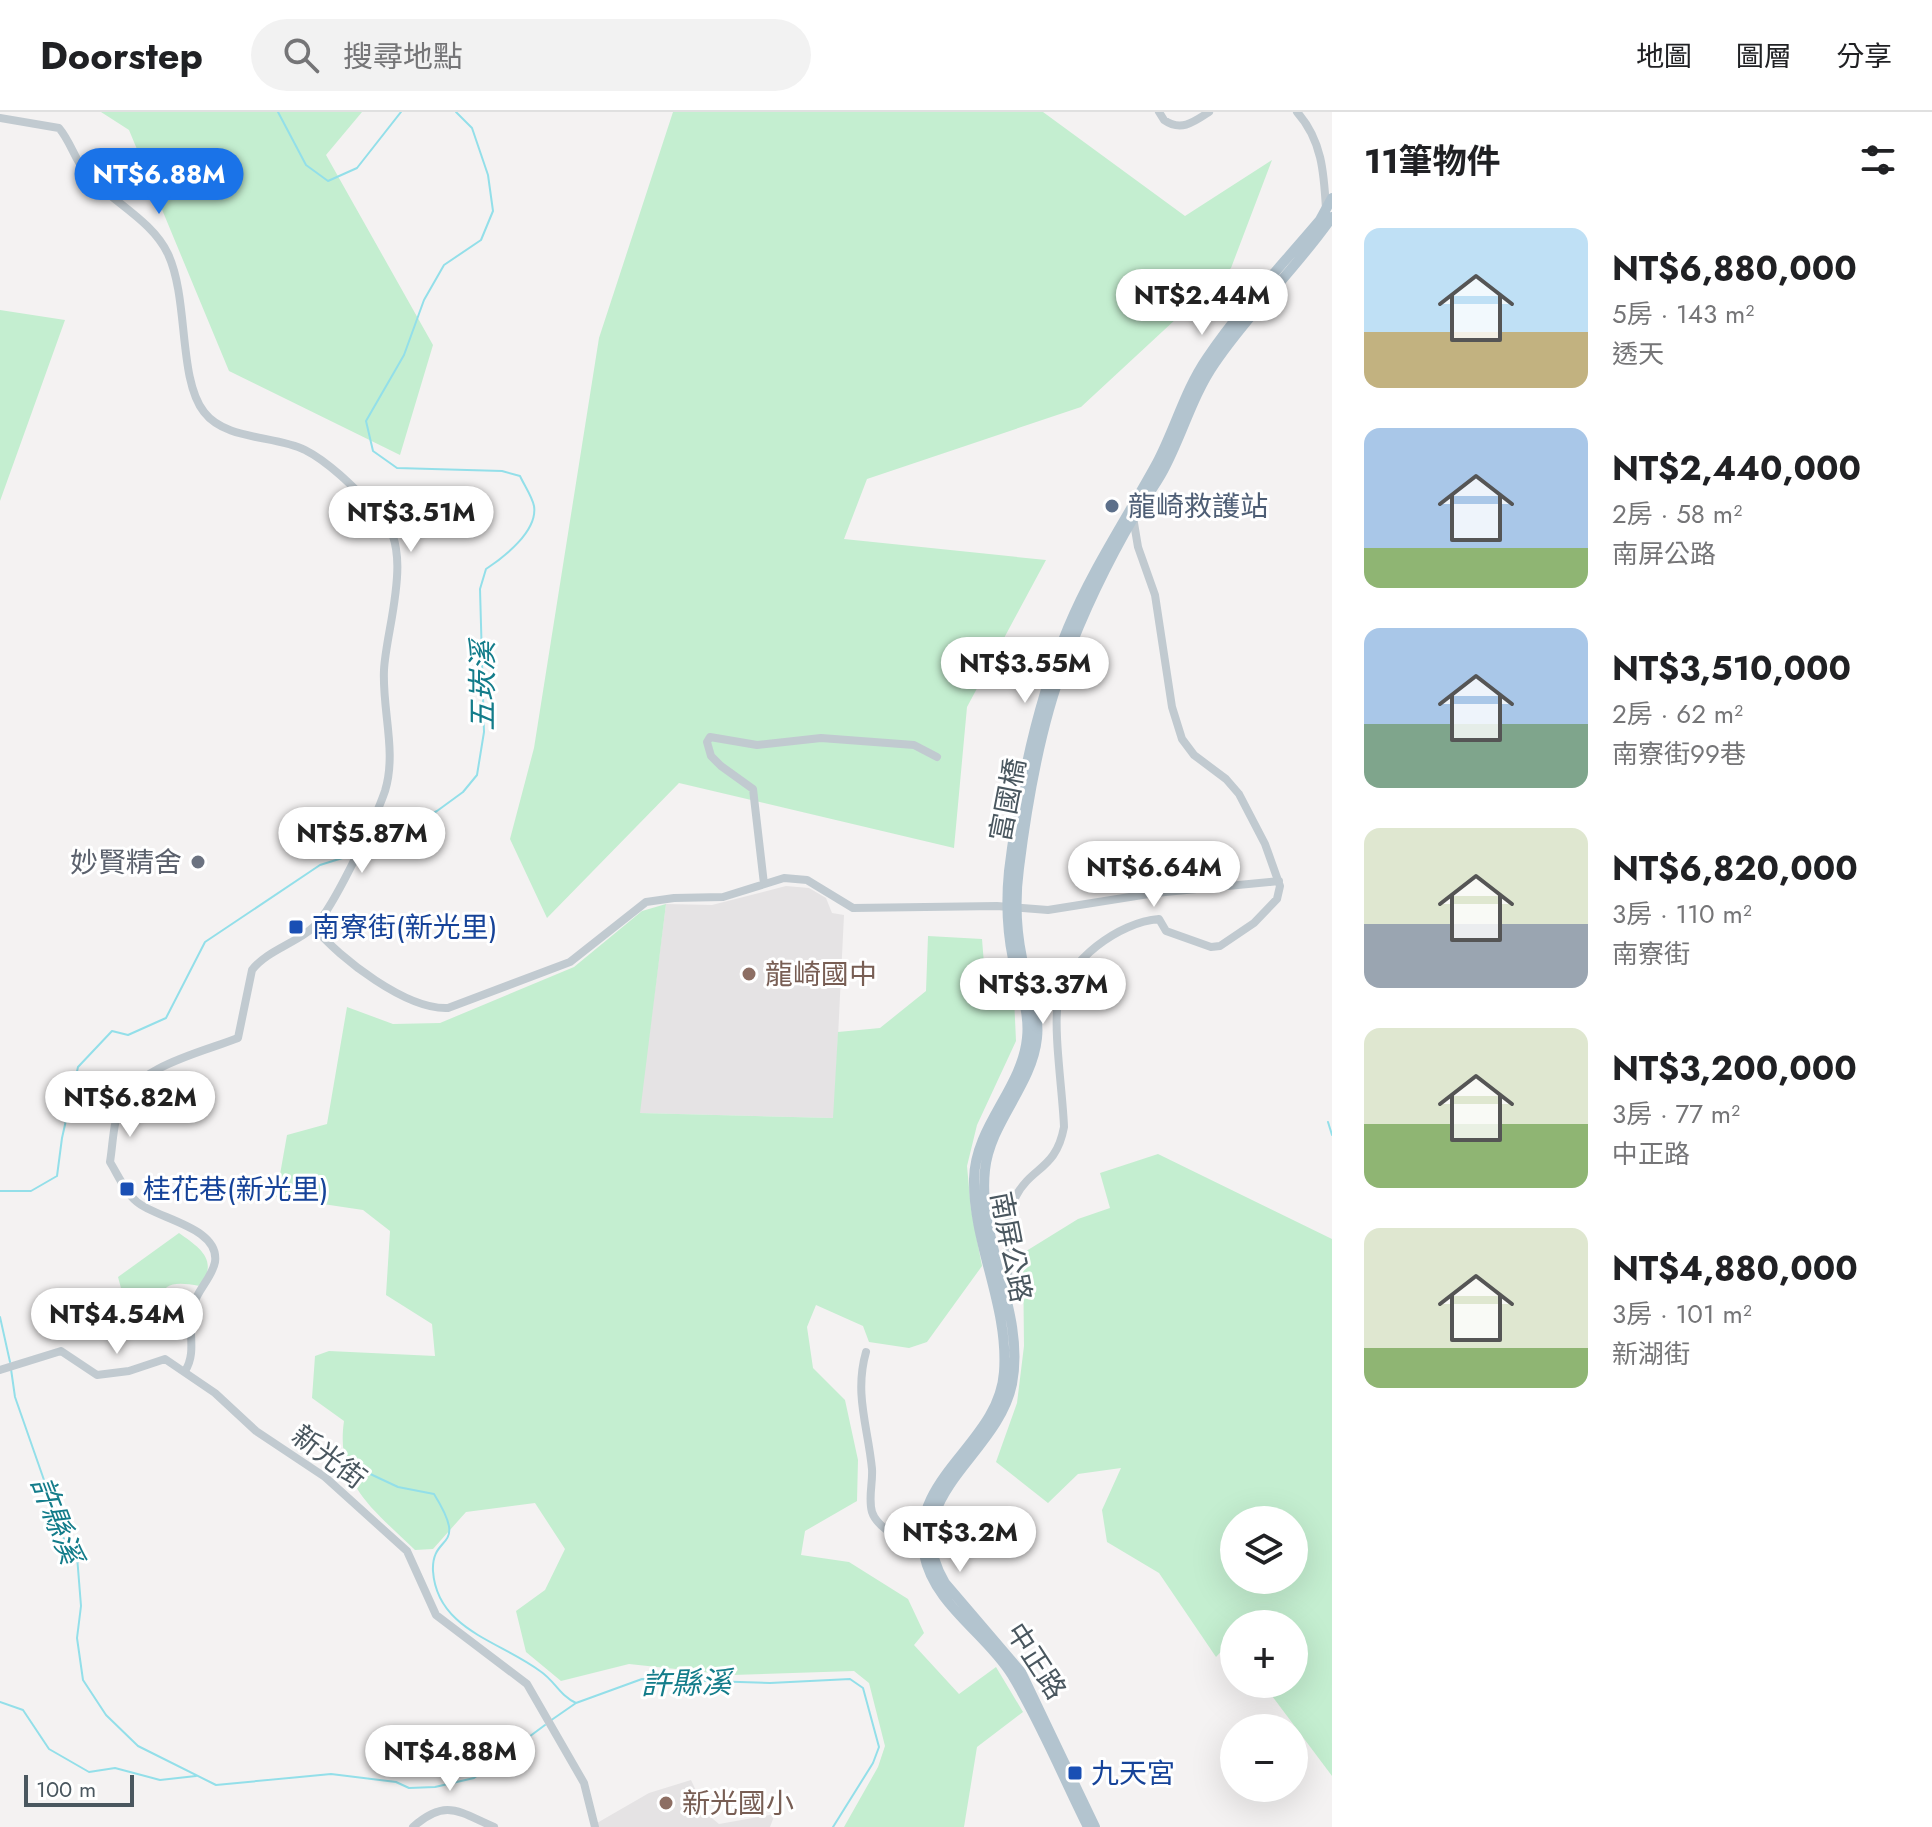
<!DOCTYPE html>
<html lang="zh-TW">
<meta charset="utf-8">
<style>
:root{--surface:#fff;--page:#f2f2f2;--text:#202124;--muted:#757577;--line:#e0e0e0;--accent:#1a73e8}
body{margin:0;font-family:Jost,"Noto Sans TC",sans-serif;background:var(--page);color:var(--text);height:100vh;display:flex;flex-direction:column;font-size:30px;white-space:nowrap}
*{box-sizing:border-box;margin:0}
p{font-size:26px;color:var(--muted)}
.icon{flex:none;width:44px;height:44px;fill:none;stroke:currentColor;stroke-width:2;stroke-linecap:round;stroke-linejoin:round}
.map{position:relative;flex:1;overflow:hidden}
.sheet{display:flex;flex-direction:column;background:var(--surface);width:600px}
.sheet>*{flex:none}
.fabs{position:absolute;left:1220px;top:1394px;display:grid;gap:16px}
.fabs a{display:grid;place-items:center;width:88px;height:88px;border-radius:50%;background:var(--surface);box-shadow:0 8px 32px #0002;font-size:40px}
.scale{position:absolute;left:24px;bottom:20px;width:110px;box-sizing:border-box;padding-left:8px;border:4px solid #4a575f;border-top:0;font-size:22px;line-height:28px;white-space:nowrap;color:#4a575f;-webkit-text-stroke:6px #fff;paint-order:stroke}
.price{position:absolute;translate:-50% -68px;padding:0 18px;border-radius:28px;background:#fff;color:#222;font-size:26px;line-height:52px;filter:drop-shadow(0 2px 4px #0008)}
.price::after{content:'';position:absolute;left:50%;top:48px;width:24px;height:18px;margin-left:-12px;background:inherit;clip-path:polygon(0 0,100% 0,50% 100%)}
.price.selected{background:var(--accent);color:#fff}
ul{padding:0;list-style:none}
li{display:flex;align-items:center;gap:24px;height:200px;padding:0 32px}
li span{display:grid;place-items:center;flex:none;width:224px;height:160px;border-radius:16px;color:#555}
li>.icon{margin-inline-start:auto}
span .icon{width:96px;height:96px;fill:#fffc;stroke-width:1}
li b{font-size:34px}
h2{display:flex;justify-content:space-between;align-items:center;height:96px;padding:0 32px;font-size:34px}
header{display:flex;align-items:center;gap:48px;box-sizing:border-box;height:112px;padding:0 40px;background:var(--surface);border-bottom:2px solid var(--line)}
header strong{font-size:38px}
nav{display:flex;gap:44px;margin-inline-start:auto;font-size:28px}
.search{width:560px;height:72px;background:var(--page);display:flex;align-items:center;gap:20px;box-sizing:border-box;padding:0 28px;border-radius:44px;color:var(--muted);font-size:30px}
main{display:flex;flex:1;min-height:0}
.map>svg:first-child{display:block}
</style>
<header>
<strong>Doorstep</strong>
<div class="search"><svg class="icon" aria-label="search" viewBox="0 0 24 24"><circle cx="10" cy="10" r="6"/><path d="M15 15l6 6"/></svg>搜尋地點</div>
<nav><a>地圖</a><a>圖層</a><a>分享</a></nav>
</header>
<main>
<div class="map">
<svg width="1332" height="1715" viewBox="0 0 1332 1715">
<rect width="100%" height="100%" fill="#f4f2f2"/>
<path fill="#e5e3e4" d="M786,774L809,776L826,786L832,801L844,803L834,1006L639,1001L666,792L712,793Z
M691,1668L707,1702L719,1712L775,1702L770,1715H598L597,1711L649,1681Z"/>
<path fill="#c4eed0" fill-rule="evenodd" d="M101,0H362L326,43L433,233L400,343L229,259L129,18Z
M673,0H1043L1185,104L1272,48L1231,156L1081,295L867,367L844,427L1046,448L967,595L954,736L679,671L547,806L510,727L534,636L599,226Z
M0,198L65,208L0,389Z
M666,792L640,1001L833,1006L838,920L880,916L926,879L928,824L982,827L986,877L1014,885L1016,929L977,1013L967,1054L971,1097L982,1154L927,1230L909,1236L869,1230L863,1214L816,1193L807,1215L813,1256L845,1288L858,1348L857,1389L805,1419L801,1443L849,1450L908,1487L924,1521L914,1533L959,1582L996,1555L1023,1600L977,1635L964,1715H844L878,1655L885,1634L869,1571L854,1559L732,1563L629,1552L561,1569L526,1540L516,1499L545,1478L565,1437L535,1391L466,1400L433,1437L415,1438C374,1398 335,1372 344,1309L312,1286L315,1244L329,1239L435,1244L432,1212L386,1183L390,1119L363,1098L276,1085L287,1023L327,1012L347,895L393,912L440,911L574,855L642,799Z
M1158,1042L1332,1127V1664L1263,1572H1294V1512H1234V1526L1216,1545L1159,1461L1107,1430L1102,1398L1121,1356L1078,1362L1048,1391L996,1350L1017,1291L1024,1234L1023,1141L1078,1107L1110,1096L1100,1061ZM1234,1408H1294V1468H1234Z
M179,1121C200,1136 219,1148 200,1174C150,1165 171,1186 144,1205L128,1202L118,1165Z"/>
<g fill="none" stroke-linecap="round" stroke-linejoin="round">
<path stroke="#93dfe9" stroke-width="2" d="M278,0L306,53L328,69L357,56L401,0
M362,740L437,699L463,680L477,663L484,620L480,477L486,457C504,445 538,419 534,394C532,384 524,373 520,364L502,359L397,356L373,339L366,309L404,243L424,188L444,153L481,128L493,99L488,63L472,16L456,0
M1328,1010L1332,1023
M0,1079H31L57,1064L62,1026L78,955L112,919L128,923L166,906L205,830L320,753L352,743
M0,1205L10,1250
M11,1257L15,1285L44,1368L54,1413L77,1444L81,1494L77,1526L83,1568L106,1603L138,1634L216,1673L331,1662L396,1670L409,1676L435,1675L474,1666L545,1613
M347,1363L366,1360L398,1375L434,1382C470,1440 431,1420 433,1459C437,1518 500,1529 540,1559C555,1569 560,1584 576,1591
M0,1590L23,1598L49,1637L89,1660L115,1656L160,1668L196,1664
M550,1609L576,1591L642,1567L770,1571L850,1567L863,1576L879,1635L873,1651L833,1715"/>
<path stroke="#c1cad0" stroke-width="8" d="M1159,0L1164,8C1181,20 1194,10 1209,0
M1297,0C1322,28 1324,61 1326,97
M0,6L59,16C71,30 75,49 87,62C112,90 152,108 168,142C189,187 178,267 204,300C226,329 276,323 305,338C331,351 358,380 379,401C416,437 386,515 384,558C382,598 397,640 385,679C375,708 338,785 320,808C303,830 269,836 252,858L238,926C203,940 136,954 120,994C113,1010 113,1032 110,1050C118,1063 125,1080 137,1090C157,1107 220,1115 215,1150C212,1166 197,1178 193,1194C186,1216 198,1239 185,1259
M764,772L753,677L721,654L711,644L707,630L710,625L757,633L821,626L914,633L937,645
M314,815C340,847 407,898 448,896L570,850L646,790L674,786L723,785L784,766L807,768L853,796L997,794L1048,798L1155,781L1279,769
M1009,1183C1009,1154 1002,1110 1016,1084C1032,1054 1056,1058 1064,1015C1063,983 1053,918 1058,890C1066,849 1119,810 1159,807L1166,819L1211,835L1220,834L1254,811L1277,787L1280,774L1265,732L1239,682L1226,667L1194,643L1182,627L1172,595L1155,483L1138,435L1133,405
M866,1240C854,1282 868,1315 872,1357C873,1371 868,1386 872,1400C878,1418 911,1434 928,1435
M0,1258L61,1239L97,1263L129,1259L165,1247L215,1281L256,1319L325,1365L407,1439L436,1503L527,1572L584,1671L595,1715
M413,1715C446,1686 459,1700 494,1715"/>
<path stroke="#b3c4cf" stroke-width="10" d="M1088,1715C1063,1665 1041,1611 1012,1563C986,1521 934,1493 924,1442C908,1365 999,1332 1004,1260C1009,1194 973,1132 974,1067C975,1014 1022,977 1027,926C1030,900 1019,873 1013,847C1007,818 1006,789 1009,759C1019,678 1037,591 1068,516C1092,458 1127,406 1157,351C1175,317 1185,278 1207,246C1240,197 1282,153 1320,108L1332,86
M1095,1715L1021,1560L945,1471C894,1385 997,1346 1012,1272C1026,1200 977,1129 985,1058C990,1010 1032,974 1037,926C1040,899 1027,872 1022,846C1016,817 1015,786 1019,756C1027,692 1041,612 1064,552C1083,501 1108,449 1135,403C1144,388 1155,374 1163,359C1182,324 1192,284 1215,251C1250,199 1297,156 1332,105"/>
</g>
<circle fill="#5c6f8a" stroke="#fff" stroke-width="3" cx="1112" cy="394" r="8"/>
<circle fill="#6b7280" stroke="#fff" stroke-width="3" cx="198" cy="750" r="8"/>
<g fill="#1a4fb4" stroke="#fff" stroke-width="3">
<rect x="288" y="807" width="16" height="16" rx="4"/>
<rect x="119" y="1069" width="16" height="16" rx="4"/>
<rect x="1067" y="1653" width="16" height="16" rx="4"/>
</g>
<g fill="#8d6e63" stroke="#fff" stroke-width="3">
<circle cx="749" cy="862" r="8"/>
<circle cx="666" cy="1691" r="8"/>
</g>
<g text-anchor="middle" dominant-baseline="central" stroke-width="6" stroke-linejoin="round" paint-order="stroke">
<g font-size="28" fill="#4e5e75" stroke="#fff" text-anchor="start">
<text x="1128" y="394">龍崎救護站</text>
</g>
<g font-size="28" fill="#4a575f" stroke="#fff">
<text transform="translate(1008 688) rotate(-79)">富國橋</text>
<text transform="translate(1011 1135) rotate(79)">南屏公路</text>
<text transform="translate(329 1345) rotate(37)">新光街</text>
<text transform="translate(1036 1549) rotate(57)">中正路</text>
</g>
<g font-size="28" fill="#5b616d" stroke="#fff" text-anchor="end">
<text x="182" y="750">妙賢精舍</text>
</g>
<g font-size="28" fill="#164399" stroke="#fff" text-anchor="start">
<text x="312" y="815">南寮街(新光里)</text>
<text x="143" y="1077">桂花巷(新光里)</text>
<text x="1091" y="1661">九天宮</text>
</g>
<g font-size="28" fill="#785e54" stroke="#fff" text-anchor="start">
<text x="765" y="862">龍崎國中</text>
<text x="682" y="1691">新光國小</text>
</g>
<g font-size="30" font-style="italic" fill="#137c8a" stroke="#fff">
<text transform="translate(482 574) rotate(-90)">五崁溪</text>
<text transform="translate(57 1408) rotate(69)">許縣溪</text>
<text transform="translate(686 1571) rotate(-1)">許縣溪</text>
</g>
</g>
</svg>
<div class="fabs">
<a><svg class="icon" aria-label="layers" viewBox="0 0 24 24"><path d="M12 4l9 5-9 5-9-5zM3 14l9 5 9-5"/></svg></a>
<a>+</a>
<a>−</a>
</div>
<div class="scale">100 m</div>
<b class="price selected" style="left:159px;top:104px">NT$6.88M</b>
<b class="price" style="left:1202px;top:225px">NT$2.44M</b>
<b class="price" style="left:411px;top:442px">NT$3.51M</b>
<b class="price" style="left:1025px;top:593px">NT$3.55M</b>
<b class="price" style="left:362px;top:763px">NT$5.87M</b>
<b class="price" style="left:1154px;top:797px">NT$6.64M</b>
<b class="price" style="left:1043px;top:914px">NT$3.37M</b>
<b class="price" style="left:130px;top:1027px">NT$6.82M</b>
<b class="price" style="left:117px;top:1244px">NT$4.54M</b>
<b class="price" style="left:960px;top:1462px">NT$3.2M</b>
<b class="price" style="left:450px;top:1681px">NT$4.88M</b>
</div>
<section class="sheet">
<h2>11筆物件<svg class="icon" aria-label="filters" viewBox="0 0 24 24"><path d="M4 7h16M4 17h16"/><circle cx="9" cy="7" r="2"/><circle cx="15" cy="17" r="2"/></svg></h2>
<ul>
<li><span style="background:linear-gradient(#bfe0f5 65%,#c2b280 0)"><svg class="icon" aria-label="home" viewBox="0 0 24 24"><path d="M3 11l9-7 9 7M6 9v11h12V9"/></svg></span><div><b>NT$6,880,000</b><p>5房 · 143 m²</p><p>透天</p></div></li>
<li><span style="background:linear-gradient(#a9c7e8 75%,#8fb573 0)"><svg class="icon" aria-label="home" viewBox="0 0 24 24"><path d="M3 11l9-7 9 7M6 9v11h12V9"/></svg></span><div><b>NT$2,440,000</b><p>2房 · 58 m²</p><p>南屏公路</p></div></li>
<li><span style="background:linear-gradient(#a9c7e8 60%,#7fa58c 0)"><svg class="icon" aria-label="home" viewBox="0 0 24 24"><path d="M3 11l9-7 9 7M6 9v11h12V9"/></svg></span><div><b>NT$3,510,000</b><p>2房 · 62 m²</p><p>南寮街99巷</p></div></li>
<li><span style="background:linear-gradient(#dfe7d0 60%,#9aa5b1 0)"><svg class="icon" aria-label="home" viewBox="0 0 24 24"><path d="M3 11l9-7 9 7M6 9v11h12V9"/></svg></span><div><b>NT$6,820,000</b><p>3房 · 110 m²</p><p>南寮街</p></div></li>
<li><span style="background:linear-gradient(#dfe7d0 60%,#8fb573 0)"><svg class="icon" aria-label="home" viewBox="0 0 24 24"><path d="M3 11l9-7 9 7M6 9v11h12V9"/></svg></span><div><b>NT$3,200,000</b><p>3房 · 77 m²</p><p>中正路</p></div></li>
<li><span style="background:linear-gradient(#dfe7d0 75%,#8fb573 0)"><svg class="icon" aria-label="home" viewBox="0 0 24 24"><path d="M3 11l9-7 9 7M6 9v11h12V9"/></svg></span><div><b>NT$4,880,000</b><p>3房 · 101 m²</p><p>新湖街</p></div></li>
</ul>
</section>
</main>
